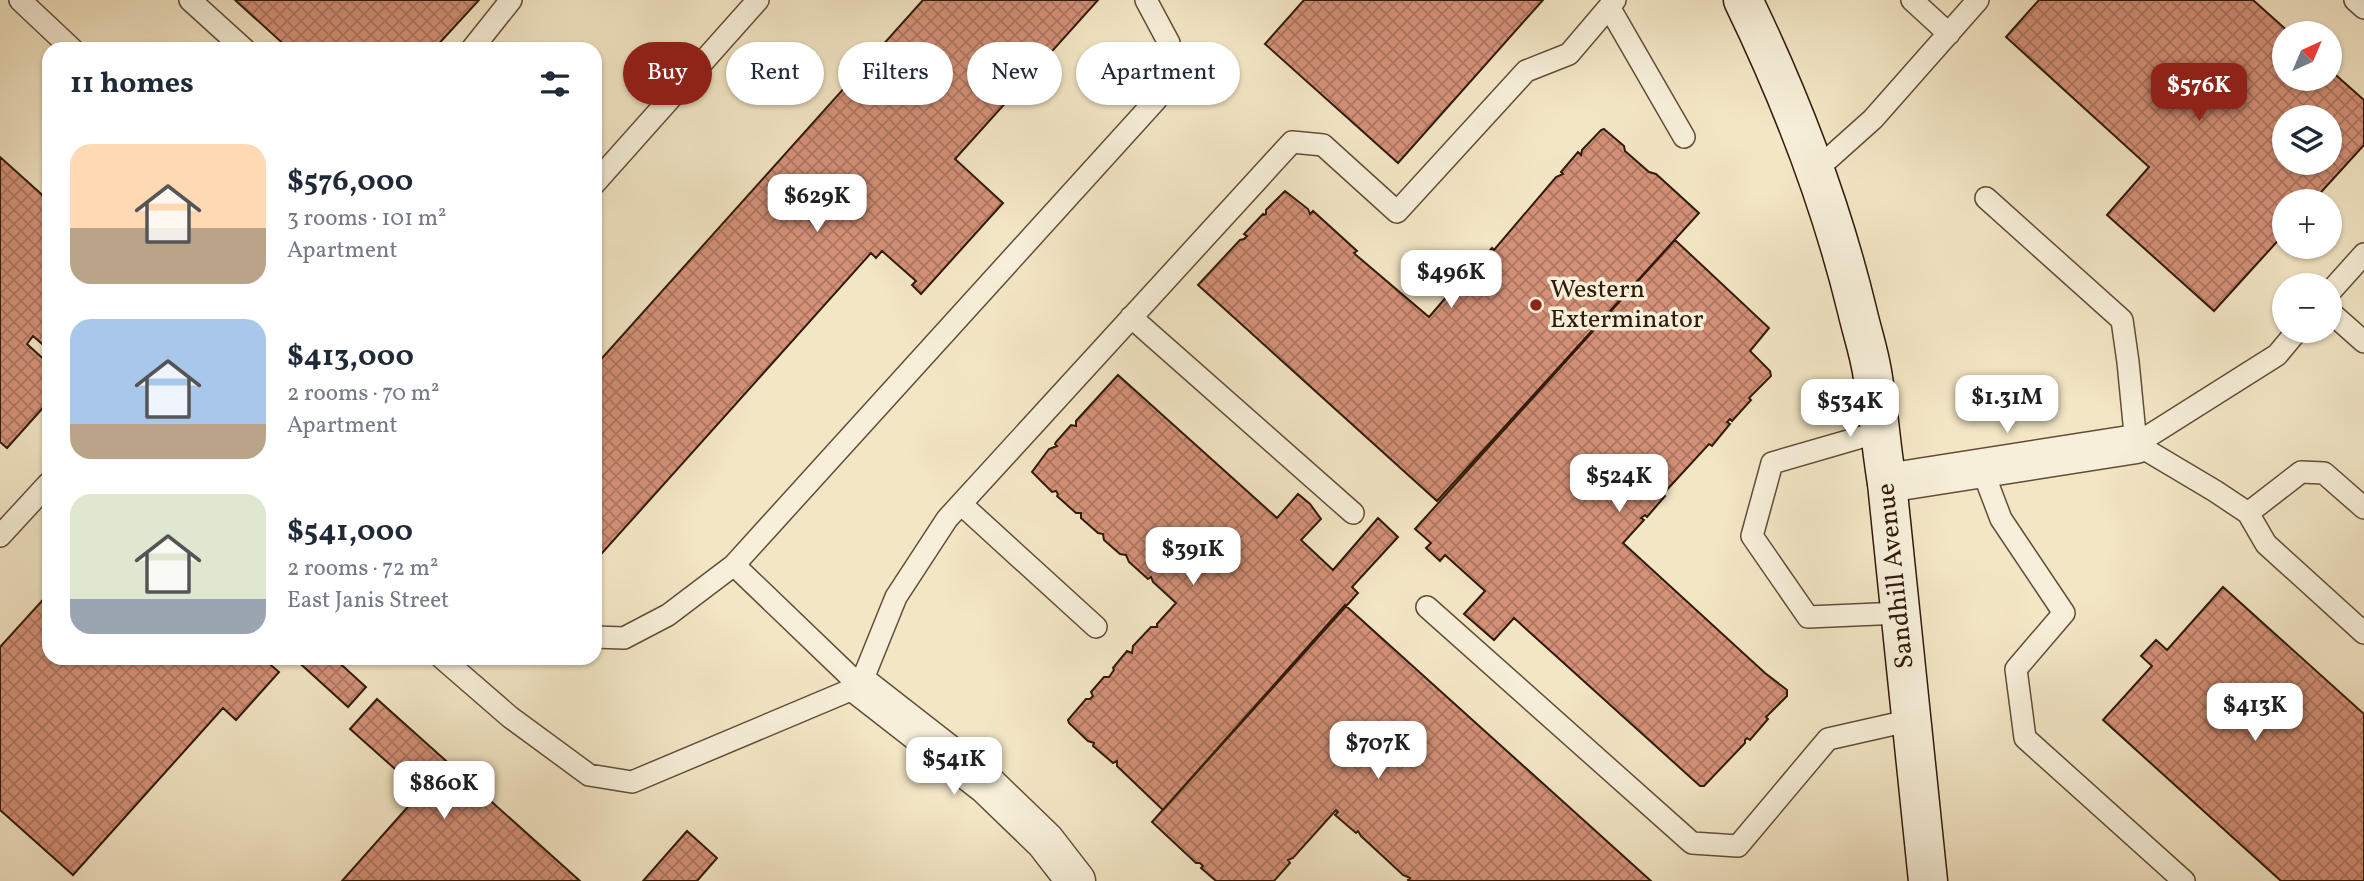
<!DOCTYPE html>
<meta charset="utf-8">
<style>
:root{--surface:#fff;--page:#f6f6f7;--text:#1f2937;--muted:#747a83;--accent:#8f2418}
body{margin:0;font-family:Vollkorn,serif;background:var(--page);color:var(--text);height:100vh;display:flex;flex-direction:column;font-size:26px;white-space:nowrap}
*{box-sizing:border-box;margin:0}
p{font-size:23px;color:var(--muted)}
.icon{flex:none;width:38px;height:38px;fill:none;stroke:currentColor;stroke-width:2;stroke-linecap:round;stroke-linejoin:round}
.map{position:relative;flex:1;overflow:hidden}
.sheet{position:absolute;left:42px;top:42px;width:560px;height:623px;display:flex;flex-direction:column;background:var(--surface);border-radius:21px;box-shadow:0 2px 5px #0004}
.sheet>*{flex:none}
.banner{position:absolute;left:623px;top:42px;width:665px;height:63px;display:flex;gap:14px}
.needle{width:46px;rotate:44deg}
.tools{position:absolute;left:2272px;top:21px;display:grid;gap:14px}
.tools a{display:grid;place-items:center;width:70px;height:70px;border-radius:50%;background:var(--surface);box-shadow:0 2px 5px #0004;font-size:35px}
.price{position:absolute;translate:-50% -60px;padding:0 16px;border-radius:14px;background:#fff;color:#222;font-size:23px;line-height:46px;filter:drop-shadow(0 2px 4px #0008)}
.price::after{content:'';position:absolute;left:50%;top:42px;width:21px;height:16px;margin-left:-10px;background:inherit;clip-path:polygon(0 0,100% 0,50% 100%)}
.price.current{background:var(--accent);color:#fff}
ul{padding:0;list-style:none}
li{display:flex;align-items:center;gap:21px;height:175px;padding:0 28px}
li span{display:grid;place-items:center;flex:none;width:196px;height:140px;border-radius:21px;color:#555}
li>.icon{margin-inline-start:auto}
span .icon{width:84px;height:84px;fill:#fffc;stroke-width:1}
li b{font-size:30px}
h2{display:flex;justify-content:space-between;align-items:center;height:84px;padding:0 28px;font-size:30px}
.chip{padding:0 24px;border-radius:32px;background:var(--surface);box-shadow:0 2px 5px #0004;font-size:24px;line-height:63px}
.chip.current{background:var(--accent);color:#fff}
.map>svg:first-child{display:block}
</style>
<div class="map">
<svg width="2364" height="881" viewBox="0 0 2364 881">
<defs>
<pattern id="building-cross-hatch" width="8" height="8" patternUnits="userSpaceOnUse" patternTransform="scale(1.75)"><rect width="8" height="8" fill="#d49178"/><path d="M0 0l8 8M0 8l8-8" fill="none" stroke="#ad7661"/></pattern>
</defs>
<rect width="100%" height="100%" fill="#f3e6c5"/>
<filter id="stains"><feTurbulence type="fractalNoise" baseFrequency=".00286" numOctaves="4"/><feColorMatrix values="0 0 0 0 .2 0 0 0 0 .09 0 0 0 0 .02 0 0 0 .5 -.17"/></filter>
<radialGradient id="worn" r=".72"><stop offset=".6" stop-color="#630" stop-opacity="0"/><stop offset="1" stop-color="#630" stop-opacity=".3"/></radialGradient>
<path fill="url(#building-cross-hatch)" stroke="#311a0a" stroke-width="2" fill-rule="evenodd" d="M235,0H479L434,49H289Z
M923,0H1098L955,159L1003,203L921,294L912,285L916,281L882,251L876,258L871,253L595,561V366Z
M1304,0H1543L1398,163L1265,44Z
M2039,0H2253L2290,33H2284V79H2329V69L2364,100V145L2313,201H2284V234L2214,311L2107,215L2149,167L2006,37ZM2284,117H2329V163H2284Z
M1604,129L1624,146L1625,151L1649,172L1656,174L1699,213L1437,501L1198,285L1240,240L1244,239L1247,236L1244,234L1263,214L1264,215L1266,214V210L1285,191L1308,209L1310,214L1313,211L1357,251L1354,253L1356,255L1429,317L1448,295L1451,298L1453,293L1470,274L1476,270L1474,268L1492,248L1494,250L1556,177L1563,174L1561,172L1578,152L1581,155L1582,150L1601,130Z
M0,157L49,201V319L44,325L49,330V350L33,336L27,344L49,364V401L7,448L0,442Z
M1675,240L1769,328L1750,351L1770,371L1771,376L1749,398L1751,400L1732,421L1730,419L1727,422L1730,424L1712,446L1709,444L1663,494L1665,496L1647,517L1645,515L1641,518L1644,520L1623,543L1765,673L1787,690V696L1766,717L1768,719L1750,740L1747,738L1745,740V743L1704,786H1700L1514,618L1494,640L1464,614L1485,591L1445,555L1440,561L1426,548L1431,543L1415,529Z
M1118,375L1277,518L1298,494L1310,504L1321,519L1301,540L1333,570L1378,518L1398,537L1352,587L1358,593L1163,810L1117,766V761L1113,763L1093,746L1094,743L1088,741L1069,723L1068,720L1086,699H1090L1093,696L1091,692L1104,677H1109L1114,670L1113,668L1127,651L1132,653L1133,646L1151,627H1157V624L1176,603L1153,582L1151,577L1148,579L1129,562L1126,555L1120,554L1104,540L1103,534L1098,533L1081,518V513H1076L1057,496L1058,494L1056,491L1052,492L1032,472L1049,449L1057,446L1055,444L1056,442L1071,425L1076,426V421Z
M2223,587L2364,714V881H2281L2103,720L2152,666L2141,656L2156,640L2167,650Z
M49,593V658H269L266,661L279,672L236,720L223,708L73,875L0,810V647Z
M1345,605L1651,881H1409L1408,880L1410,878L1403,875L1361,836L1358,831L1356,833L1335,815L1338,812L1336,810L1293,858L1288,860L1290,863L1274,881H1216L1201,868L1203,866L1200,863H1196L1152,822Z
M294,658H334L366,687L348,707Z
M377,699L580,881H342L421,792L350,729Z
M687,831L717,858L697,881H643Z"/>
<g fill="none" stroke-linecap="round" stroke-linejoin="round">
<defs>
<path id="lane" d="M20,0L72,49
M190,0L244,49
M1912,0L1949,34
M2355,0L2364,8
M1609,7L1684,137
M472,49L511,0
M1816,170L1873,119L1978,0
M595,183L758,0
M1986,198L2122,320L2128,362L2136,444
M2329,293L2364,254
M2329,311L2364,342
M1131,317L1353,513
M1879,432L1772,463L1752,536L1808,617L1901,613
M2136,444L2277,355L2297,331
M2136,444L2215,491L2248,513
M1982,469L2001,519L2064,613L2016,669L2025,738L2184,881
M961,504L1096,627
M2364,508L2324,473L2301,472L2248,513L2266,544L2364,633
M0,536L49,483
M734,565L860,686
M1427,607L1692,843L1738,846L1828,739L1912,720
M595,637L624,638L668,615L734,565L1156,100L1169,43L1146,0
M442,658L510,717L589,775L632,782L860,686L896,597L947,519L1292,142L1323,145L1397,212L1526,71L1569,54L1615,0"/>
<path id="street" d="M1887,483L2136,444
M860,686L987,785L1045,841L1076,881"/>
<path id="secondary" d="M1743,0C1791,99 1831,203 1857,310C1862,332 1870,355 1873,378C1879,413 1881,448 1887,483L1928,881"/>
</defs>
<use href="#lane" stroke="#624d39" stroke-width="24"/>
<use href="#street" stroke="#624d39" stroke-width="41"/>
<use href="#secondary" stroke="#311a0a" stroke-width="41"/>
<use href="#lane" stroke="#f7efd9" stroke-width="21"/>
<use href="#street" stroke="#f7efd9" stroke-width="38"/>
<use href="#secondary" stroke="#f7efd9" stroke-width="38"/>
</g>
<circle fill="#8f2418" stroke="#f7efd9" stroke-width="2.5" cx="1536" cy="305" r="7"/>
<g text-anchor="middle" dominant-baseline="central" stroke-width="7" stroke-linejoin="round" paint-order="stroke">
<g font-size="26" fill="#311a0a" stroke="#f7efd9" text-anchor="start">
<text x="1550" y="290">Western<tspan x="1550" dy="30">Exterminator</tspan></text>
</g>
<g font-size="26" fill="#311a0a" stroke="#f7efd9">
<text transform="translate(1896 576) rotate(-96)">Sandhill Avenue</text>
</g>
</g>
<rect width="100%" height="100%" filter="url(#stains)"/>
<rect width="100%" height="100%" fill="url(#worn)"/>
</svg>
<div class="tools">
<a><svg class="needle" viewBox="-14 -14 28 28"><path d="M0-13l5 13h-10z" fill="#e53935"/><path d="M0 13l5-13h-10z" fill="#747a83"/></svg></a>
<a><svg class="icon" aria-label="layers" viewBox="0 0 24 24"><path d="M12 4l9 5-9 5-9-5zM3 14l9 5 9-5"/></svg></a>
<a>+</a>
<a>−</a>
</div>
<b class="price current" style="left:2199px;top:123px">$576K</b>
<b class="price" style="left:817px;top:234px">$629K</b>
<b class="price" style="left:1451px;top:310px">$496K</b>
<b class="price" style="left:2007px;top:435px">$1.31M</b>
<b class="price" style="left:1850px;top:439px">$534K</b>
<b class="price" style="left:1619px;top:514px">$524K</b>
<b class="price" style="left:1193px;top:587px">$391K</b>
<b class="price" style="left:2255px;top:743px">$413K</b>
<b class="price" style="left:1378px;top:781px">$707K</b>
<b class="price" style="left:954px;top:797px">$541K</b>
<b class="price" style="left:444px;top:821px">$860K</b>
<div class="banner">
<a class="chip current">Buy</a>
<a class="chip">Rent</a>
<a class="chip">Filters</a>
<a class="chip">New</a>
<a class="chip">Apartment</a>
</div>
<section class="sheet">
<h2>11 homes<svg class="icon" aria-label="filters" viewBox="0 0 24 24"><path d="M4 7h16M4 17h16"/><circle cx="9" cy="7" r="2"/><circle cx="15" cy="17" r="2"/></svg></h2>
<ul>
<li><span style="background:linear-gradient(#ffd9b3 60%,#b9a48a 0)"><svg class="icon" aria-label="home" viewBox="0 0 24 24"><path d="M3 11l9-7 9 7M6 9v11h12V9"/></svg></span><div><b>$576,000</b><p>3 rooms · 101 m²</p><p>Apartment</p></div></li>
<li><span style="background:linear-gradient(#a9c7e8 75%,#b9a48a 0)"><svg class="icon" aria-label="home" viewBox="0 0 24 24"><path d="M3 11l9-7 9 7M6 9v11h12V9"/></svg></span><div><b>$413,000</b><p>2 rooms · 70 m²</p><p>Apartment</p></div></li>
<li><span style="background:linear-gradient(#dfe7d0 75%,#9aa5b1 0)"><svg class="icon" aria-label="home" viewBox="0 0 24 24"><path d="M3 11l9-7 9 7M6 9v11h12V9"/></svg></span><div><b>$541,000</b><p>2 rooms · 72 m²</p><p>East Janis Street</p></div></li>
</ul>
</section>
</div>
